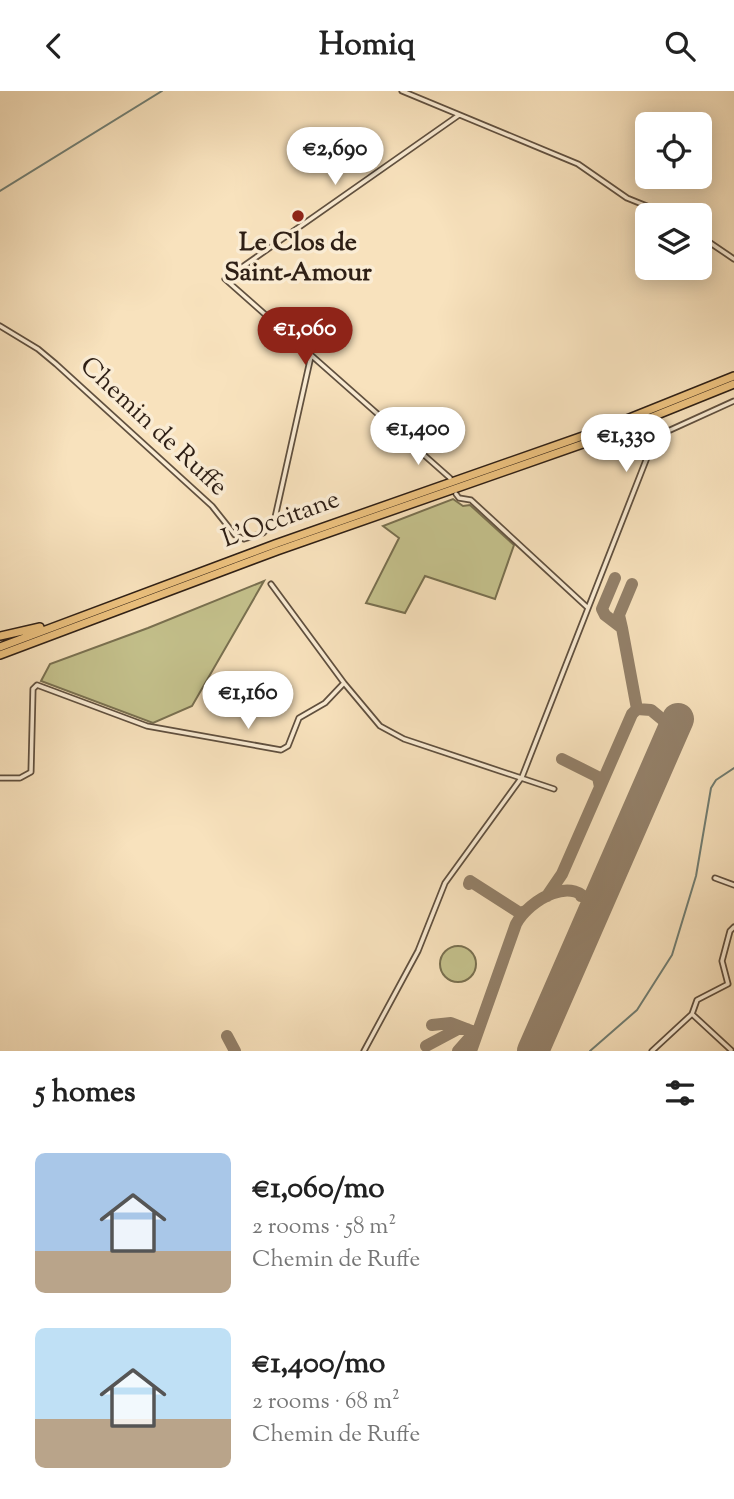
<!DOCTYPE html>
<meta charset="utf-8">
<style>
:root{--surface:#fff;--page:#f2f2f2;--text:#222;--muted:#767676;--accent:#8f2418}
body{margin:0;font-family:"Sorts Mill Goudy",serif;background:var(--page);color:var(--text);height:100vh;display:flex;flex-direction:column;font-size:26px;white-space:nowrap}
*{box-sizing:border-box;margin:0}
p{font-size:23px;color:var(--muted)}
.icon{flex:none;width:38px;height:38px;fill:none;stroke:currentColor;stroke-width:2;stroke-linecap:round;stroke-linejoin:round}
.map{position:relative;height:960px;overflow:hidden}
.drawer{display:flex;flex-direction:column;background:var(--surface);flex:1}
.drawer>*{flex:none}
.fabs{position:absolute;left:635px;top:21px;display:grid;gap:14px}
.fabs a{display:grid;place-items:center;width:77px;height:77px;border-radius:10px;background:var(--surface);box-shadow:0 4px 18px #0003;font-size:35px}
.price{position:absolute;translate:-50% -60px;padding:0 16px;border-radius:24px;background:#fff;color:#222;font-size:23px;line-height:46px;filter:drop-shadow(0 2px 4px #0008)}
.price::after{content:'';position:absolute;left:50%;top:42px;width:21px;height:16px;margin-left:-10px;background:inherit;clip-path:polygon(0 0,100% 0,50% 100%)}
.price.selected{background:var(--accent);color:#fff}
ul{padding:0;list-style:none}
li{display:flex;align-items:center;gap:21px;height:175px;padding:0 35px}
li span{display:grid;place-items:center;flex:none;width:196px;height:140px;border-radius:10px;color:#555}
li>.icon{margin-inline-start:auto}
span .icon{width:84px;height:84px;fill:#fffc;stroke-width:1}
li b{font-size:30px}
h2{display:flex;justify-content:space-between;align-items:center;height:84px;padding:0 35px;font-size:30px}
header{display:flex;justify-content:space-between;align-items:center;height:91px;padding:0 35px;background:var(--surface);font-size:32px;font-weight:700}
.map>svg:first-child{display:block}
</style>
<header><svg class="icon" aria-label="back" viewBox="0 0 24 24"><path d="M15 5l-7 7 7 7"/></svg>Homiq<svg class="icon" aria-label="search" viewBox="0 0 24 24"><circle cx="10" cy="10" r="6"/><path d="M15 15l6 6"/></svg></header>
<div class="map">
<svg width="734" height="960" viewBox="0 0 734 960">
<rect width="100%" height="100%" fill="#f8e2bd"/>
<filter id="stains"><feTurbulence type="fractalNoise" baseFrequency=".00286" numOctaves="4"/><feColorMatrix values="0 0 0 0 .2 0 0 0 0 .09 0 0 0 0 .02 0 0 0 .5 -.17"/></filter>
<radialGradient id="worn" r=".72"><stop offset=".6" stop-color="#630" stop-opacity="0"/><stop offset="1" stop-color="#630" stop-opacity=".3"/></radialGradient>
<path fill="#c4c18c" stroke="#797050" stroke-width="2" d="M453,408L463,415L470,414L514,454L495,508L425,485L405,522L366,512L399,447L383,435Z
M264,490L192,615L153,632L41,590L50,573L148,537Z
M440 873a18 18 0 1 1 36 0a18 18 0 1 1-36 0Z"/>
<g fill="none" stroke-linecap="round" stroke-linejoin="round">
<path stroke="#717e73" stroke-width="2" d="M0,100L162,0
M590,960L637,919L672,864L696,785L711,697L716,689L734,677"/>
<path stroke="#938069" stroke-width="12" d="M615,487L602,518L605,524L622,537L637,618
M622,537L619,524L632,493
M562,668L598,686L600,696
M469,793L470,790L520,822L526,820
M547,805L562,783L632,623L637,618L651,619L668,633L669,644L663,661
M581,805L593,806L604,796
M432,934L451,932L477,942
M227,945L235,960
M426,955L458,938H467
M458,960L473,943
M471,960L516,833C529,809 575,781 592,816L584,843"/>
<path stroke="#938069" stroke-width="32" d="M533,960L678,628"/>
<defs>
<path id="street" d="M402,0L578,73L627,107L669,124
M700,145L734,168
M0,235L38,258L56,273L212,415L235,444L244,448L263,442L274,431L311,265
M450,387L225,188L459,24
M456,403L459,407L471,409L588,517
M271,493L344,592
M0,687H20L31,681L33,598L37,594L147,635L281,659L288,655L299,627L325,612L344,592L380,635L404,648L554,698
M715,787L734,794
M692,923L697,909L728,893L722,870L730,840L734,836
M364,960L418,860L445,792L522,686L650,359L668,340L734,310
M652,960L692,923L731,959"/>
<path id="highway" d="M0,545L40,536
M0,556L275,453L597,340L734,285
M0,564L277,460L600,347L734,293"/>
</defs>
<use href="#street" stroke="#60503f" stroke-width="7"/>
<use href="#highway" stroke="#2e1f15" stroke-width="10"/>
<use href="#street" stroke="#faecd4" stroke-width="3.5"/>
<use href="#highway" stroke="#ecc17e" stroke-width="7"/>
</g>
<circle fill="#8f2418" stroke="#faecd4" stroke-width="2.5" cx="298" cy="125" r="7"/>
<g text-anchor="middle" dominant-baseline="central" stroke-width="7" stroke-linejoin="round" paint-order="stroke">
<g font-size="26" font-weight="bold" fill="#2e1f15" stroke="#faecd4">
<text x="298" y="152">Le Clos de<tspan x="298" dy="30">Saint-Amour</tspan></text>
</g>
<g font-size="26" fill="#2e1f15" stroke="#faecd4">
<text transform="translate(153 336) rotate(43)">Chemin de Ruffe</text>
<text transform="translate(281 429) rotate(-20)">L'Occitane</text>
</g>
</g>
<rect width="100%" height="100%" filter="url(#stains)"/>
<rect width="100%" height="100%" fill="url(#worn)"/>
</svg>
<div class="fabs">
<a><svg class="icon" aria-label="locate" viewBox="0 0 24 24"><circle cx="12" cy="12" r="6"/><path d="M12 2v4M12 18v4M2 12h4M18 12h4"/></svg></a>
<a><svg class="icon" aria-label="layers" viewBox="0 0 24 24"><path d="M12 4l9 5-9 5-9-5zM3 14l9 5 9-5"/></svg></a>
</div>
<b class="price" style="left:335px;top:96px">€2,690</b>
<b class="price selected" style="left:305px;top:276px">€1,060</b>
<b class="price" style="left:418px;top:376px">€1,400</b>
<b class="price" style="left:626px;top:383px">€1,330</b>
<b class="price" style="left:248px;top:640px">€1,160</b>
</div>
<section class="drawer">
<h2>5 homes<svg class="icon" aria-label="filters" viewBox="0 0 24 24"><path d="M4 7h16M4 17h16"/><circle cx="9" cy="7" r="2"/><circle cx="15" cy="17" r="2"/></svg></h2>
<ul>
<li><span style="background:linear-gradient(#a9c7e8 70%,#b9a48a 0)"><svg class="icon" aria-label="home" viewBox="0 0 24 24"><path d="M3 11l9-7 9 7M6 9v11h12V9"/></svg></span><div><b>€1,060/mo</b><p>2 rooms · 58 m²</p><p>Chemin de Ruffe</p></div></li>
<li><span style="background:linear-gradient(#bfe0f5 65%,#b9a48a 0)"><svg class="icon" aria-label="home" viewBox="0 0 24 24"><path d="M3 11l9-7 9 7M6 9v11h12V9"/></svg></span><div><b>€1,400/mo</b><p>2 rooms · 68 m²</p><p>Chemin de Ruffe</p></div></li>
</ul>
</section>
